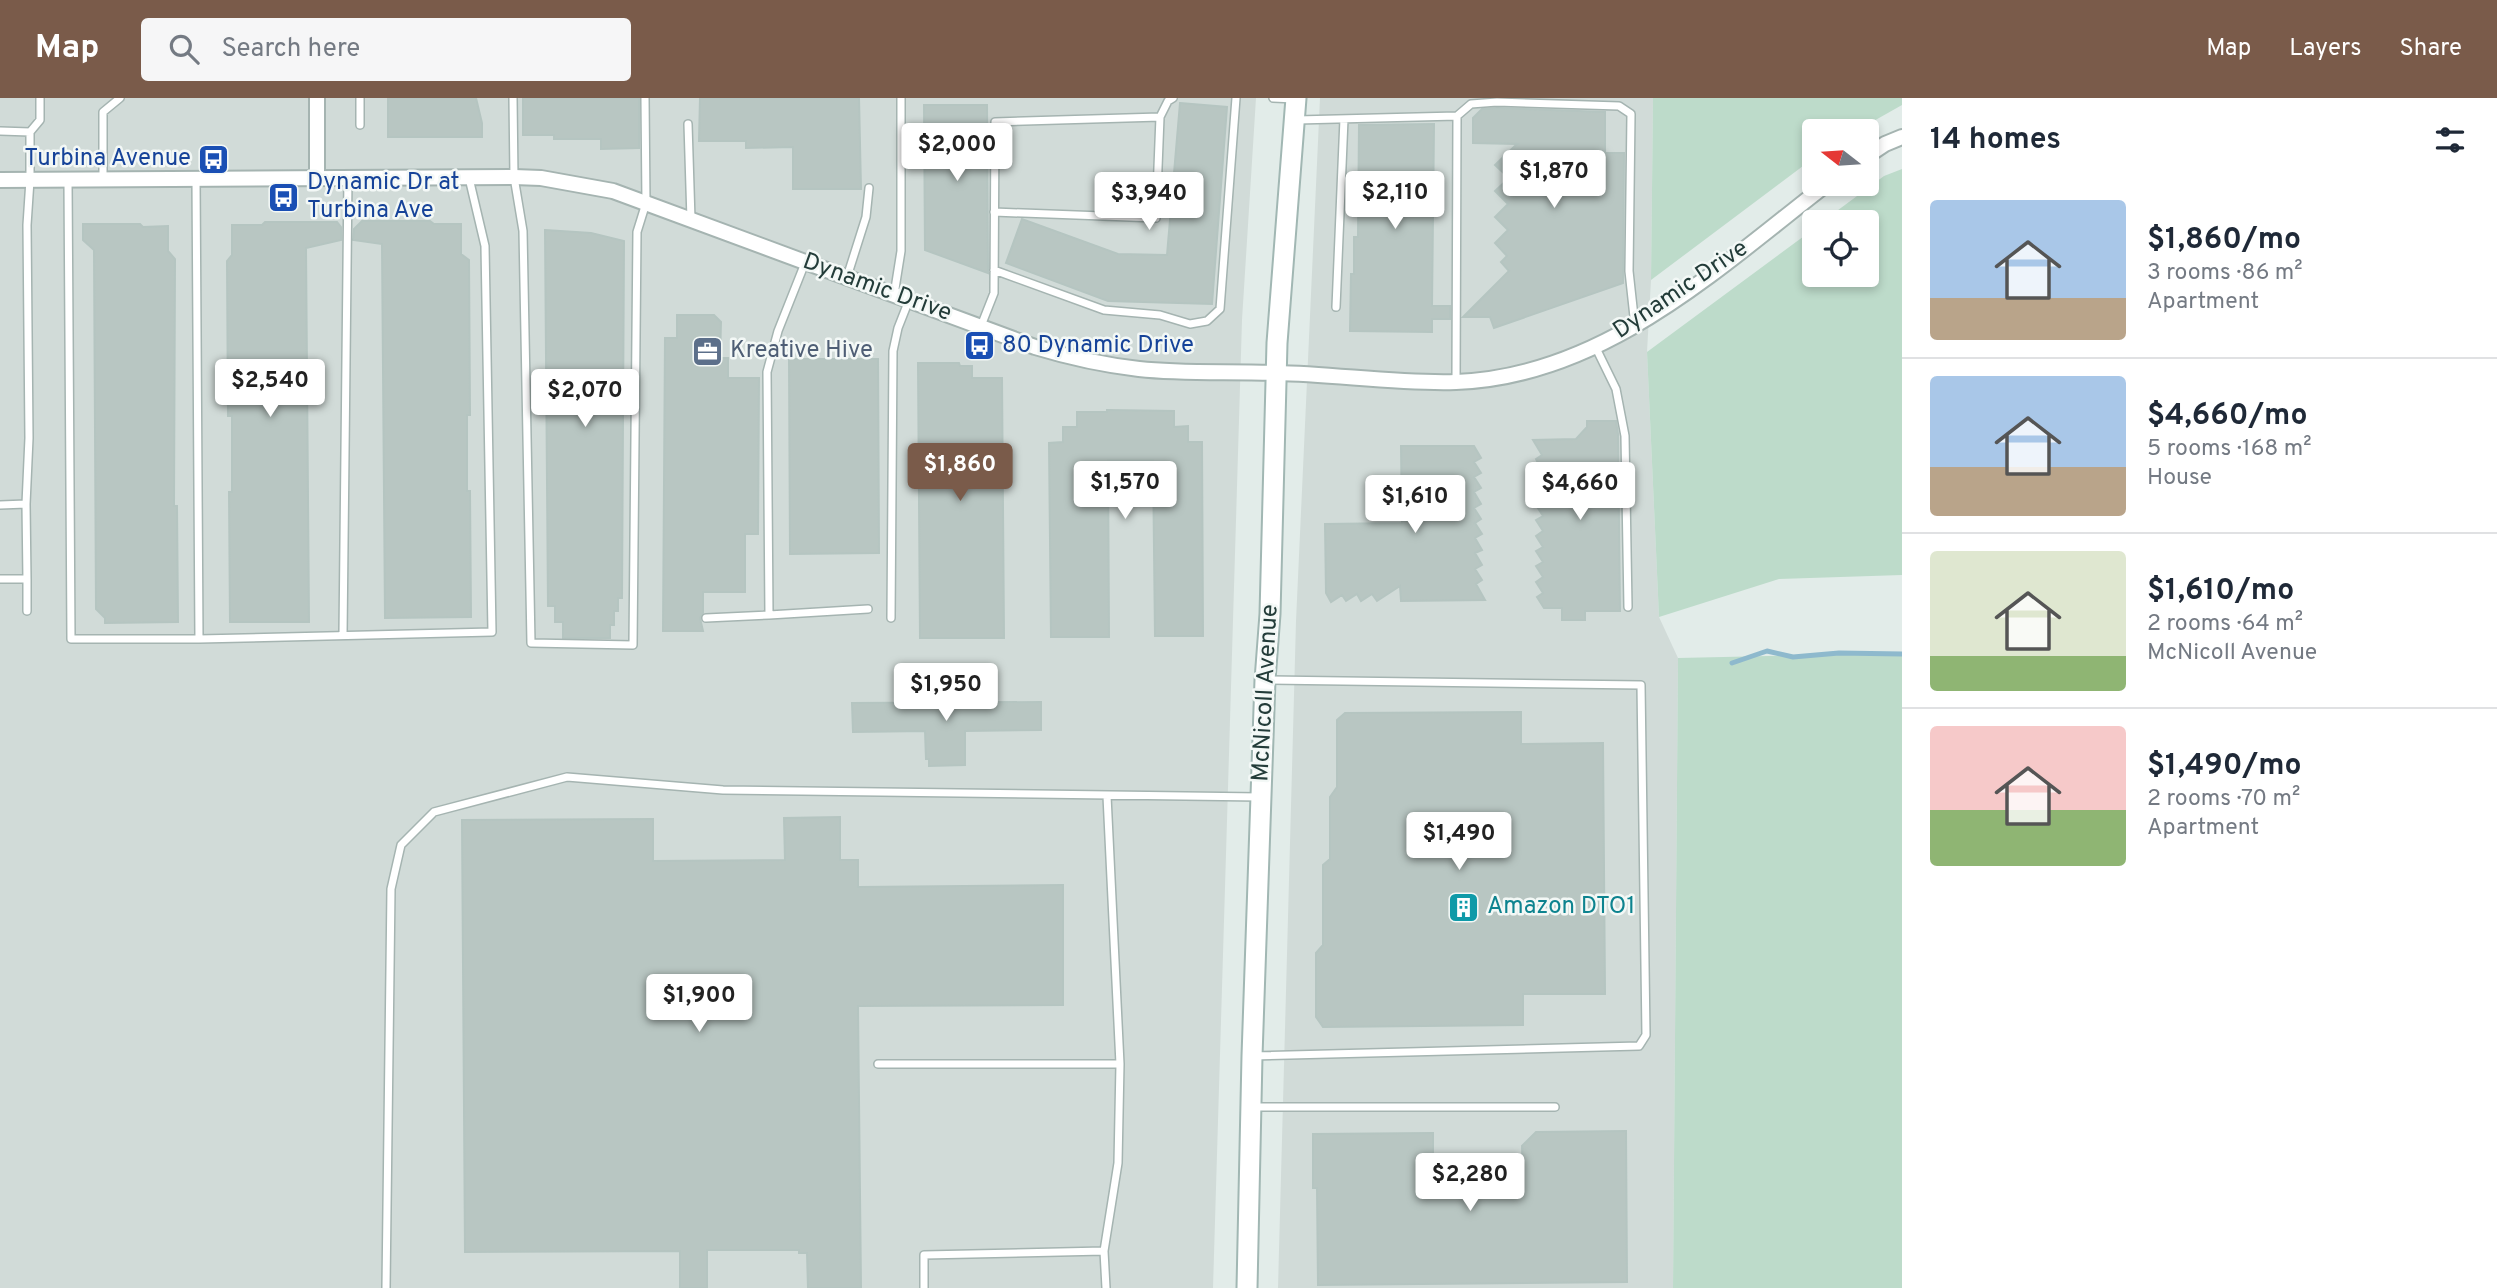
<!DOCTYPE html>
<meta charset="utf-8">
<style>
:root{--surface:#fff;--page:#f6f6f7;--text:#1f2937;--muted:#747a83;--line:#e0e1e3;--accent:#7a5b4a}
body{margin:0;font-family:Overpass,sans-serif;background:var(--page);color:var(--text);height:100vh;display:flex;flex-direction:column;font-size:26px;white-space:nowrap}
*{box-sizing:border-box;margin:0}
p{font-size:23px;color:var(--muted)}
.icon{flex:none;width:38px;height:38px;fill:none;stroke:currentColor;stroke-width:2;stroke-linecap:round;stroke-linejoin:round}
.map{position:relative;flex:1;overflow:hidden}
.details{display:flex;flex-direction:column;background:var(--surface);width:595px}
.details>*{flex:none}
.needle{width:46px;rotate:287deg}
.buttons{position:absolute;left:1802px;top:21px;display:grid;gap:14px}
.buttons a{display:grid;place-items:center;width:77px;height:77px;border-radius:7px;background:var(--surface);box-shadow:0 4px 10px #0003;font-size:35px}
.price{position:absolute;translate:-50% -60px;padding:0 16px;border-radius:7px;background:#fff;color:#222;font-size:23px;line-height:46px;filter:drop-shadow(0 2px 4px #0008)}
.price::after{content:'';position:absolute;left:50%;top:42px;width:21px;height:16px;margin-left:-10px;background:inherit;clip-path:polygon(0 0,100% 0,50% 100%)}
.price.current{background:var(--accent);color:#fff}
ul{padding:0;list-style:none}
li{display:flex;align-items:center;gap:21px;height:175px;padding:0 28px}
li+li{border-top:2px solid var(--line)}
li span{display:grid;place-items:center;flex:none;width:196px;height:140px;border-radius:7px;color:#555}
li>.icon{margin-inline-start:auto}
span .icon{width:84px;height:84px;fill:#fffc;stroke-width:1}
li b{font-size:30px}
h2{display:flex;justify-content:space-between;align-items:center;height:84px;padding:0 28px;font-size:30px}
header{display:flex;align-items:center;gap:42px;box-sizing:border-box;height:98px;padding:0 35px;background:var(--accent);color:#fff}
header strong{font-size:33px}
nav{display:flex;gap:38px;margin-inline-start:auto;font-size:24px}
.search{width:490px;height:63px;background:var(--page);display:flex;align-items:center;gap:18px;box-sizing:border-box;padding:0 24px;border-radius:7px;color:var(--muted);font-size:26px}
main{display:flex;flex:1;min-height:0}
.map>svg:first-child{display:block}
</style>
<header>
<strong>Map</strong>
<div class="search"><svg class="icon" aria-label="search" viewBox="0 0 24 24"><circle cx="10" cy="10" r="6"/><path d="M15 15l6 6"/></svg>Search here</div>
<nav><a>Map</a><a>Layers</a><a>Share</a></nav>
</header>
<main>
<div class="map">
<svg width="1902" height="1190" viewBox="0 0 1902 1190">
<rect width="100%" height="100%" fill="#e2ece9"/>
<path fill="#d1dbd8" d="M0,0H1256L1242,222L1213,1190H0Z
M1320,0H1653L1651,182L1647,254L1659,519L1678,560L1673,1190H1278L1296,523Z"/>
<path fill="#bddbca" d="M1653,0H1902V7L1856,33H1815V59L1651,182Z
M1902,71V477L1779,481L1659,519L1647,254L1815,130V177H1867V124H1822L1884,78Z
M1902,555V1190H1673L1678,560Z"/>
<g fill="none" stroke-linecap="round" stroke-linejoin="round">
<path stroke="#8eb9cd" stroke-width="5" d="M1732,565L1767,553L1793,559L1839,555L1902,556"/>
</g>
<path fill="#b8c6c2" stroke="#b5c5c1" stroke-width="2" d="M388,0H476L482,25V39H388Z
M523,0H639V50L601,51V41H554V37H523Z
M700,0H859L861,91H793V49L746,50V43H699Z
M1180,5L1227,9L1212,206L1108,203L1006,165L1022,121L1118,156L1167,157Z
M924,7H987L988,175L925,152Z
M1497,10L1605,14V55H1624L1623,185L1494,230L1490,219H1463L1509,173L1501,164L1507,158L1495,145L1508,132L1495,119L1508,106L1495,93L1509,80L1495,67L1517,46L1473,45V20L1482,11Z
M1434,26L1432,208H1450V221H1432V234L1350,233L1351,176H1354V139H1358L1359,27Z
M362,123H430L434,126H461V156L469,162L470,317H467V393H470L471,519L385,520L382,146L353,142L354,131Z
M265,124H337L341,129V142L306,150L309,524H230L229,394H232V318H228L227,163L232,157V127H262Z
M83,126H140L143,129L168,128V153L175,161L174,408H177L178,524L105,525V520L96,511L94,152L83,142Z
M545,132L591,135L624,143L622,500H618V513H614V527H610V540H563V524H555V508H548Z
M677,217H714L721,224L720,260H728V280H759L758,436H745V494H703V515L700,520L703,533H663L665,240H677Z
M789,261H878L879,455L790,456Z
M918,265H959L960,268H972V280H1002L1004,540H920Z
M1107,312L1174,313V329L1188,328V344H1202L1203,538H1155L1153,362H1108L1109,539H1051L1049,345L1063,344V329H1077V314H1107Z
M1587,323H1616L1618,336L1620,513H1585V522H1562V510H1544L1537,499L1543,495L1536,484L1543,479L1536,468L1543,464L1536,453L1543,449L1536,438L1543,433L1536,422L1543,418L1536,407L1543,403L1536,392L1543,387L1536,376L1542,372L1536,361L1542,357L1533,342L1576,341L1587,329Z
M1401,348H1474L1481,360L1474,364L1481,375L1474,379L1481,390L1474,394L1481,406L1474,410L1481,421L1475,425L1482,436L1475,440L1482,452L1475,455L1482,467L1475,471L1482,482L1476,486L1485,502L1401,503L1400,488L1377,503L1372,496L1361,503L1357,496L1346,503L1342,497L1331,504L1326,495L1325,426L1402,425Z
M1041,604V632L965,633V667L929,668V661H926L925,633L853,634L852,605Z
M1521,614V646L1603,645L1605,896H1523V927L1323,929L1316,919V855L1323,847V767L1330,761V699L1337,689V622L1345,615Z
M840,719V762H858V789L1063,787V907L858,908L861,1190H808L807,1155H799V1152H707V1190H680V1153L465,1154L462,722L653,721V763L785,762L784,720Z
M1626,1033L1627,1184L1318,1187L1317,1090H1313V1036L1433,1035V1084L1523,1083L1522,1048L1536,1034Z"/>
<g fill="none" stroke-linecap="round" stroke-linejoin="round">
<defs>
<path id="lane" d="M513,0L514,79L523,133L531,545L633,547L637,134L646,105L645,0
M1273,0L1295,1
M1297,22L1457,18
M688,26L691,122
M360,27V0
M0,33L30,34
M103,81V14L120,0
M196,81L199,541L492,534L485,148L469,80
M68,83L71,541H199
M994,114L1156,120L1160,19
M805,165L778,233L767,274L769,517L868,511
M994,172L1104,212L1160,217L1190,226L1207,223L1220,211L1236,0
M847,179L866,119L869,90
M894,197L901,153V0
M1336,209L1344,21
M981,228L994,195L995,24L1160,19L1168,3L1173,0
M1595,248L1616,291L1625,338L1628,509
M1456,284L1457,18L1471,6L1497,4L1619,8L1631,16L1629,173L1635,228
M0,407L26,406
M0,481H27L26,406L29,340L27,127L30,82V34L40,22V0
M27,481V513
M706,520L769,517
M891,520L893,253L898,230L909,202
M343,537L348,79
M1252,958L1639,948L1646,937L1641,587L1265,582
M878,966H1120
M1251,1009H1555
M386,1190L391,791L401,747L434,714L567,679L723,692L1260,699
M924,1190V1157L1104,1153
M1106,1190L1104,1153L1118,1065L1120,966L1107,698"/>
<path id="street" d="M1867,58L1885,46L1902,39
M317,79V0
M0,82L514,79L541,80L613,93L1035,249C1068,259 1104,267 1139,271C1184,276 1231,273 1276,275C1336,276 1396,286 1456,284C1603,279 1717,171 1827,86"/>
<path id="secondary" d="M1247,1190L1252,958L1265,582L1270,516L1277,245L1296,0"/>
</defs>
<use href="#lane" stroke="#a5b4b1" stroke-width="10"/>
<use href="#street" stroke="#a5b4b1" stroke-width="18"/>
<use href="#secondary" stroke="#a1b7b3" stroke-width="23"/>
<use href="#lane" stroke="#fff" stroke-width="7"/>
<use href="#street" stroke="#fff" stroke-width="14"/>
<use href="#secondary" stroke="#fff" stroke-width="19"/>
</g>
<defs>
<symbol id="bus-square" viewBox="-11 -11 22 22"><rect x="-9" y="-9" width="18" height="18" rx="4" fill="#1a4fb4" stroke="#f3f8f6"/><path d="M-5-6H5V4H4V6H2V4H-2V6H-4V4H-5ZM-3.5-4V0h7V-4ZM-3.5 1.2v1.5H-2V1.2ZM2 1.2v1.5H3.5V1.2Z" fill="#fff"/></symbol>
<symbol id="office-square" viewBox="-11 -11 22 22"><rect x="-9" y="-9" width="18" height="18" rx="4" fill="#5c6f8a" stroke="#f3f8f6"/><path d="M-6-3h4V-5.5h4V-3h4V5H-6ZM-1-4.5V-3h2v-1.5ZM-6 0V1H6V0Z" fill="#fff"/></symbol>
<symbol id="building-square" viewBox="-11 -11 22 22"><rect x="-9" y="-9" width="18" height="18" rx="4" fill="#0f9aa8" stroke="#f3f8f6"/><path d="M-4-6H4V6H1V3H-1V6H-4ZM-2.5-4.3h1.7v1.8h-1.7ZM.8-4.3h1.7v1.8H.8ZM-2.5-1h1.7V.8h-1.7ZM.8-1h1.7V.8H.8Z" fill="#fff"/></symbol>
</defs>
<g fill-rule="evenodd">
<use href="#bus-square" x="196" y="44" width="35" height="35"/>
<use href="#bus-square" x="266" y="82" width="35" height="35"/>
<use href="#bus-square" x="962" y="230" width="35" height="35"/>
<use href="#office-square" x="690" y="236" width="35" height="35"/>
<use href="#building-square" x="1446" y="792" width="35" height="35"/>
</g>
<g text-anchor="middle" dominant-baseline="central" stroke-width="5" stroke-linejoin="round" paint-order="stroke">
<g font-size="24" fill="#164399" stroke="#f3f8f6" text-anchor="start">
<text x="191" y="61" text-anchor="end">Turbina Avenue</text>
<text x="307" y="85">Dynamic Dr at<tspan x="307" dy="28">Turbina Ave</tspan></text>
<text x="1002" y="248">80 Dynamic Drive</text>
</g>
<g font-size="24" fill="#233c39" stroke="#f3f8f6">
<text transform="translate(877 190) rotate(20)">Dynamic Drive</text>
<text transform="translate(1681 192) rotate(-34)">Dynamic Drive</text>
<text transform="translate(1266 595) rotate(-87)">McNicoll Avenue</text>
</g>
<g font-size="24" fill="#4e5e75" stroke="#f3f8f6" text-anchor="start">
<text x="730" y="253">Kreative Hive</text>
</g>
<g font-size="24" fill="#0d838f" stroke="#f3f8f6" text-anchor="start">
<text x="1487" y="809">Amazon DTO1</text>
</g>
</g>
</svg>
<div class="buttons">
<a><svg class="needle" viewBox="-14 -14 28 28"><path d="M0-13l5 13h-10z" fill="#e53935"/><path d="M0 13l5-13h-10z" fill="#747a83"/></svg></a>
<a><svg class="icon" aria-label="locate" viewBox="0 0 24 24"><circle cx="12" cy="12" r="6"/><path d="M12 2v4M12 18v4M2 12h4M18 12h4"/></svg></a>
</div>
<b class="price" style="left:957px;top:85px">$2,000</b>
<b class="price" style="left:1554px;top:112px">$1,870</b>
<b class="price" style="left:1395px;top:133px">$2,110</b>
<b class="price" style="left:1149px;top:134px">$3,940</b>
<b class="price" style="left:270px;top:321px">$2,540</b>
<b class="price" style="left:585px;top:331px">$2,070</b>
<b class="price current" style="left:960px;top:405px">$1,860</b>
<b class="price" style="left:1125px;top:423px">$1,570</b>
<b class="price" style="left:1580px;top:424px">$4,660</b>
<b class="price" style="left:1415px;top:437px">$1,610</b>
<b class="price" style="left:946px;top:625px">$1,950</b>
<b class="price" style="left:1459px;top:774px">$1,490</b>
<b class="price" style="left:699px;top:936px">$1,900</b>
<b class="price" style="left:1470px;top:1115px">$2,280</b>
</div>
<section class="details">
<h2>14 homes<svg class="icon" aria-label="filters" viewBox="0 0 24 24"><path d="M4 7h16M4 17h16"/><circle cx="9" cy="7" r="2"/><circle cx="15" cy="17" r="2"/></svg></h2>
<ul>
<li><span style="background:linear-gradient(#a9c7e8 70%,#b9a48a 0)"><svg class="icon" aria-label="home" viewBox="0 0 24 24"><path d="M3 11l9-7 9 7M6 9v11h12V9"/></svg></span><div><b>$1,860/mo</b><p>3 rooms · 86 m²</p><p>Apartment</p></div></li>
<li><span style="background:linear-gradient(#a9c7e8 65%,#b9a48a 0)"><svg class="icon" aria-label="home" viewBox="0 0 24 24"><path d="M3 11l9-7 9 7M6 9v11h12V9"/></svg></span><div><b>$4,660/mo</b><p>5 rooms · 168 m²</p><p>House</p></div></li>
<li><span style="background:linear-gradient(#dfe7d0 75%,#8fb573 0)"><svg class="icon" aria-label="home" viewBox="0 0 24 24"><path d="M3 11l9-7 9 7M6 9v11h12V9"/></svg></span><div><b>$1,610/mo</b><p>2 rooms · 64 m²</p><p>McNicoll Avenue</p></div></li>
<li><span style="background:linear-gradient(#f6c9c9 60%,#8fb573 0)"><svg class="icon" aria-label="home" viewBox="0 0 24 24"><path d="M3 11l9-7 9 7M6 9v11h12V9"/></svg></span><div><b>$1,490/mo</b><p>2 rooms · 70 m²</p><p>Apartment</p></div></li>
</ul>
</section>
</main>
